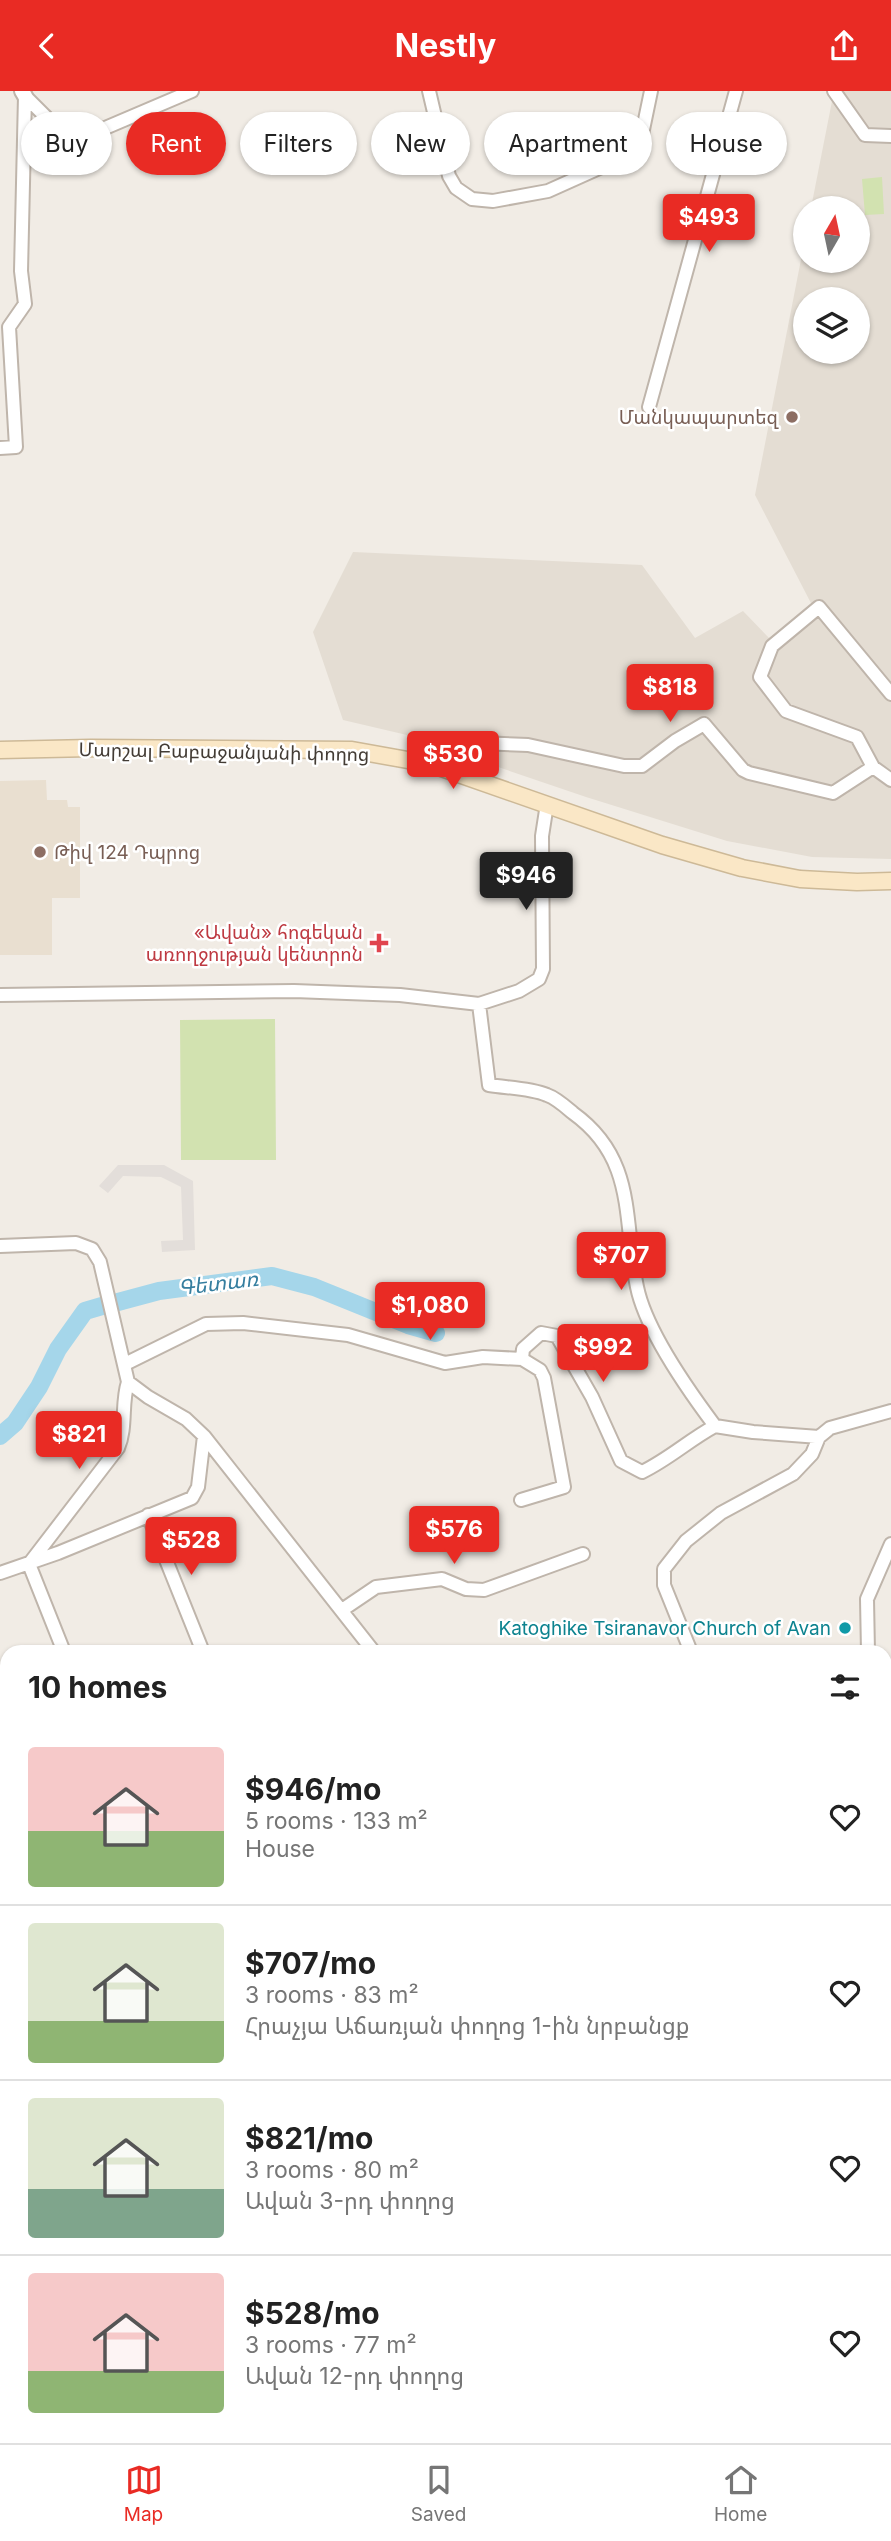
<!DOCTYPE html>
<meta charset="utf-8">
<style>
:root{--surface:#fff;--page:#f6f6f6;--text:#222;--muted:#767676;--line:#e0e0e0;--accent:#e92b24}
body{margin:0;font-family:Inter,"Noto Sans Armenian",sans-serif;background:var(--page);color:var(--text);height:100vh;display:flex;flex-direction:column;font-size:26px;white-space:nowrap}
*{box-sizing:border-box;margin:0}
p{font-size:23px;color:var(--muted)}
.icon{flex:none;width:38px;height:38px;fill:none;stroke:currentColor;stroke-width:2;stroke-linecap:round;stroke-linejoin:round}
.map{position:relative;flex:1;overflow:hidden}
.sheet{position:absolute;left:0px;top:1554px;width:892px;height:798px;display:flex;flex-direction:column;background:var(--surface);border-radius:21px 21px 0 0;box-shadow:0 2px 5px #0004}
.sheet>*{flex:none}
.top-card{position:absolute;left:21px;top:21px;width:850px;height:63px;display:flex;gap:14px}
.needle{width:46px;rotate:9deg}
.tools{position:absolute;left:793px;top:105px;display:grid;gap:14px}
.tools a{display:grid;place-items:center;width:77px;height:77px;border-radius:50%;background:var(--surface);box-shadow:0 2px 5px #0004;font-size:35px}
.price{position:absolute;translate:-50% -60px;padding:0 16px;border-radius:7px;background:var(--accent);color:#fff;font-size:23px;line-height:46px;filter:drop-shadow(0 2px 4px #0008)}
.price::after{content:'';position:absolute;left:50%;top:42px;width:21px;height:16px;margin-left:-10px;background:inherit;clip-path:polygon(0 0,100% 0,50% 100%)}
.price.current{background:#222;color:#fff}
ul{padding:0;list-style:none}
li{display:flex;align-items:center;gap:21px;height:175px;padding:0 28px}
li+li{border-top:2px solid var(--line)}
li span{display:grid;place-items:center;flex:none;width:196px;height:140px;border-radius:7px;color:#555}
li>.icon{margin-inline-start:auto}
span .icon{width:84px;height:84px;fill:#fffc;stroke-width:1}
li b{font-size:30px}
h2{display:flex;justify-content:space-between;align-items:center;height:84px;padding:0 28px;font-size:30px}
.chip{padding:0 24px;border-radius:32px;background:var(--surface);box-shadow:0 2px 5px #0004;font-size:24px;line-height:63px}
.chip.current{background:var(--accent);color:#fff}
header{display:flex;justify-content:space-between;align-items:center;height:91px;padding:0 28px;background:var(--accent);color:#fff;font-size:32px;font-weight:700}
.dock{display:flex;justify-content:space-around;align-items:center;height:98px;border-top:2px solid var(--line);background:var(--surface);font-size:19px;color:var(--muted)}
.dock a{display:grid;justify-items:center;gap:4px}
.dock .current{color:var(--accent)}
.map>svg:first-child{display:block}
</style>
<header><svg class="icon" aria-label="back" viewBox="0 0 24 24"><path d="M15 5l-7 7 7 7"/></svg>Nestly<svg class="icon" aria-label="share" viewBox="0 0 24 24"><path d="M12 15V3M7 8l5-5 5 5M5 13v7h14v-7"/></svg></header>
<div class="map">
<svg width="891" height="2352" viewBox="0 0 891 2352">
<rect width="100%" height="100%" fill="#f1ece5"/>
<path fill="#e4ddd3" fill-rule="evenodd" d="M834,0H891V768L812,766L727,750L586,706L454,661L441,652L343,629L313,541L353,461L642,474L695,547L743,520L769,547L813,516L755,404L805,148V170H858V117H811ZM805,208H858V261H805Z
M343,2345H440L444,2352H321Z"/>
<path fill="#e3deda" d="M118,1074H164L193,1090L195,1159L162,1161L161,1150L183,1149L181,1096L161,1086L123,1085L108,1102L99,1095Z"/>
<path fill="#e9dfd0" d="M46,689L47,709H67L68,716H80V807H52V864H0V690Z"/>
<path fill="#d2e2b0" d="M882,86L884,123L865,124L862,88Z
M664,578C673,590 682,603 670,616L650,590Z
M275,928L276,1069H181L180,929Z
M886,2005L891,2012V2352H829L831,2350L824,2345H886Z"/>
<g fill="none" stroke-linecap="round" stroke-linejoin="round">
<path stroke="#a5d6ea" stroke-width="18" d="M118,1211L159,1200L272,1185L314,1196L408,1234L436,1242
M0,1345L15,1332L39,1296L58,1258L85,1220L102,1215"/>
<defs>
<path id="minor" d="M429,0L449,85L456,97L472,108L493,110L548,100L626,65L640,53L651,0
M834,0L865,44L891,45
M649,316L736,0
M0,357L16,356L9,236L25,213L21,180L25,5L54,34L98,40L192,0
M430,673L455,651L528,654L624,675H642L675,650L704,633L743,679L749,682L833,702L873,676L891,689
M873,676L857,646L786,620L760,586L772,555L819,516L891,603
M0,904L294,900L400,904L479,913L519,900L539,888L543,878L542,745L547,713
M479,913L489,994C508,997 530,997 547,1004C556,1007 566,1016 573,1022C637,1068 623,1129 637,1196C646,1240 688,1299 715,1335L753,1341L819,1346L830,1337L891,1320
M0,1155L76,1152L92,1158L100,1171L128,1291L148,1306L186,1328L204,1345L374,1561
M522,1268L523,1258L541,1242L557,1245L592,1306L621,1370L642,1381C669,1368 689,1349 715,1335
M125,1273L206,1233L243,1232L348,1244L445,1272L483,1266L522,1268L540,1279L544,1287L564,1396L521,1409
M148,1424L203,1561
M0,1482L58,1462L192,1407L198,1396L204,1345
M342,1519L376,1496L442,1488L466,1498L484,1499L583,1463
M64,1561L29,1473L118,1357C127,1336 121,1312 128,1291
M691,1561L664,1494V1478L686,1450L721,1422L793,1383L812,1363L819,1346
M868,1561L867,1508L891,1453
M0,1731L7,1749
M0,1807L7,1804
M0,2088L7,2107
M96,2345L99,2352"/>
<path id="tertiary" d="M22,0L25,5
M886,1879L891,1878
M886,1984L891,1992
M0,2127L7,2124
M293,2352L316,2345"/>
<path id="secondary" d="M0,659L91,657L352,659L430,673L662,754L742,777L800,788L857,791L891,790"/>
</defs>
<use href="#minor" stroke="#bfb5ab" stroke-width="16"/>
<use href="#tertiary" stroke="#bfb5ab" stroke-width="18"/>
<use href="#secondary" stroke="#cdb997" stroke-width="19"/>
<use href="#minor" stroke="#fff" stroke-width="12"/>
<use href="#tertiary" stroke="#fff" stroke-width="14"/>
<use href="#secondary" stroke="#fae7c6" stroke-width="16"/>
</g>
<g fill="#8d6e63" stroke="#fff" stroke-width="2.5">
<circle cx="792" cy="326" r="7"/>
<circle cx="40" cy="761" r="7"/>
</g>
<path fill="#e0444e" stroke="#fff" stroke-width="2.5" d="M375.5 841.5h7v7h7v7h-7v7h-7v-7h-7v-7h7z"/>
<circle fill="#0f9aa8" stroke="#fff" stroke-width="2.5" cx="845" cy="1537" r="7"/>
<g text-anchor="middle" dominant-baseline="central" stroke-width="5" stroke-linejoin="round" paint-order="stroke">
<g font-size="19" fill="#785e54" stroke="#fff" text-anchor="end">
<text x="778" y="326">Մանկապարտեզ</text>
<text x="54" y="761" text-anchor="start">Թիվ 124 Դպրոց</text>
</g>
<g font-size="19" fill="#433c35" stroke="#fff">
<text transform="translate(224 661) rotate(1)">Մարշալ Բաբաջանյանի փողոց</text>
</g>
<g font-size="19" fill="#be3a42" stroke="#fff" text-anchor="end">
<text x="363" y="841">«Ավան» հոգեկան<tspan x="363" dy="22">առողջության կենտրոն</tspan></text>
</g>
<g font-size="19" fill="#0d838f" stroke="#fff" text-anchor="end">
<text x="831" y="1537">Katoghike Tsiranavor Church of Avan</text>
</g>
<g font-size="21" font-style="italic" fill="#357e9f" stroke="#fff">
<text transform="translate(218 1192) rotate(-7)">Գետառ</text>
</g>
</g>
</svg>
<div class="tools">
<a><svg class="needle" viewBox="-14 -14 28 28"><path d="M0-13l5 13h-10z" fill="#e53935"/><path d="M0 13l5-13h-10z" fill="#767676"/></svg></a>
<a><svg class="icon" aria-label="layers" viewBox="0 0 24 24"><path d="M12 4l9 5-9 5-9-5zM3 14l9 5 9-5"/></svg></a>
</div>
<b class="price" style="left:709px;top:163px">$493</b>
<b class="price" style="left:670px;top:633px">$818</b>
<b class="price" style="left:453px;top:700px">$530</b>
<b class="price current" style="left:526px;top:821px">$946</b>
<b class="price" style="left:621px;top:1201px">$707</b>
<b class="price" style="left:430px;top:1251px">$1,080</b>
<b class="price" style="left:603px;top:1293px">$992</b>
<b class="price" style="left:79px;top:1380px">$821</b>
<b class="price" style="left:454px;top:1475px">$576</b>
<b class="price" style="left:191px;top:1486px">$528</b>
<div class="top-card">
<a class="chip">Buy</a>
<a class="chip current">Rent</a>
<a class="chip">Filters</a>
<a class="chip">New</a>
<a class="chip">Apartment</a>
<a class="chip">House</a>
</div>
<section class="sheet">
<h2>10 homes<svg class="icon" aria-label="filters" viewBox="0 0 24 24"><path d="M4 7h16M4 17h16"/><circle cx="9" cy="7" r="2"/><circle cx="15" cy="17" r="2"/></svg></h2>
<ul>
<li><span style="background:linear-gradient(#f6c9c9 60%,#8fb573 0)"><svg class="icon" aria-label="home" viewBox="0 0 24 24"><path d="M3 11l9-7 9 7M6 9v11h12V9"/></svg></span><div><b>$946/mo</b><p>5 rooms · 133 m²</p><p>House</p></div><svg class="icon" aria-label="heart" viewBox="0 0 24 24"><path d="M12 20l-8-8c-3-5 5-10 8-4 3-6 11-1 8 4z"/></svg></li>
<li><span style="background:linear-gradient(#dfe7d0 70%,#8fb573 0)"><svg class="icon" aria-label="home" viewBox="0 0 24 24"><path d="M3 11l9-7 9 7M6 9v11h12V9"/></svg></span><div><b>$707/mo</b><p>3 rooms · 83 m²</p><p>Հրաչյա Աճառյան փողոց 1-ին նրբանցք</p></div><svg class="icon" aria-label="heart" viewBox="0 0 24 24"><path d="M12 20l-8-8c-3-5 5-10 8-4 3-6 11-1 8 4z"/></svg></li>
<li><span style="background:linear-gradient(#dfe7d0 65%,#7fa58c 0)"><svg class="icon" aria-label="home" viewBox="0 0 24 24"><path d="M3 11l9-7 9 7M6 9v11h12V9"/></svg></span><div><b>$821/mo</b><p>3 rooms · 80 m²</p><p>Ավան 3-րդ փողոց</p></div><svg class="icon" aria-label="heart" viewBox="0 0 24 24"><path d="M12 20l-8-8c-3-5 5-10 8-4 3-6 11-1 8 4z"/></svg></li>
<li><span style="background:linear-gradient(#f6c9c9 70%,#8fb573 0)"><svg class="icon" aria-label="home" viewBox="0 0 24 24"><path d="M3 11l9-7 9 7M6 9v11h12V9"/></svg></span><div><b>$528/mo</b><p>3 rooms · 77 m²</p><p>Ավան 12-րդ փողոց</p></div><svg class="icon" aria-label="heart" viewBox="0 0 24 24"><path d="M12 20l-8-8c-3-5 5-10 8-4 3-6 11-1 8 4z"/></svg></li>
</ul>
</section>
</div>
<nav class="dock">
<a class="current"><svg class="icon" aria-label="map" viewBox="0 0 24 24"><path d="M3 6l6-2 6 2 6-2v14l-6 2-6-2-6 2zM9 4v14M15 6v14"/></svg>Map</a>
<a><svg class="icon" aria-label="saved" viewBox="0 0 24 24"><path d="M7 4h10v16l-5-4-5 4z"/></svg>Saved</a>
<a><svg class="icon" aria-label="home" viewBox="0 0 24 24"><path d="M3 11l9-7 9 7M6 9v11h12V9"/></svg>Home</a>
</nav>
